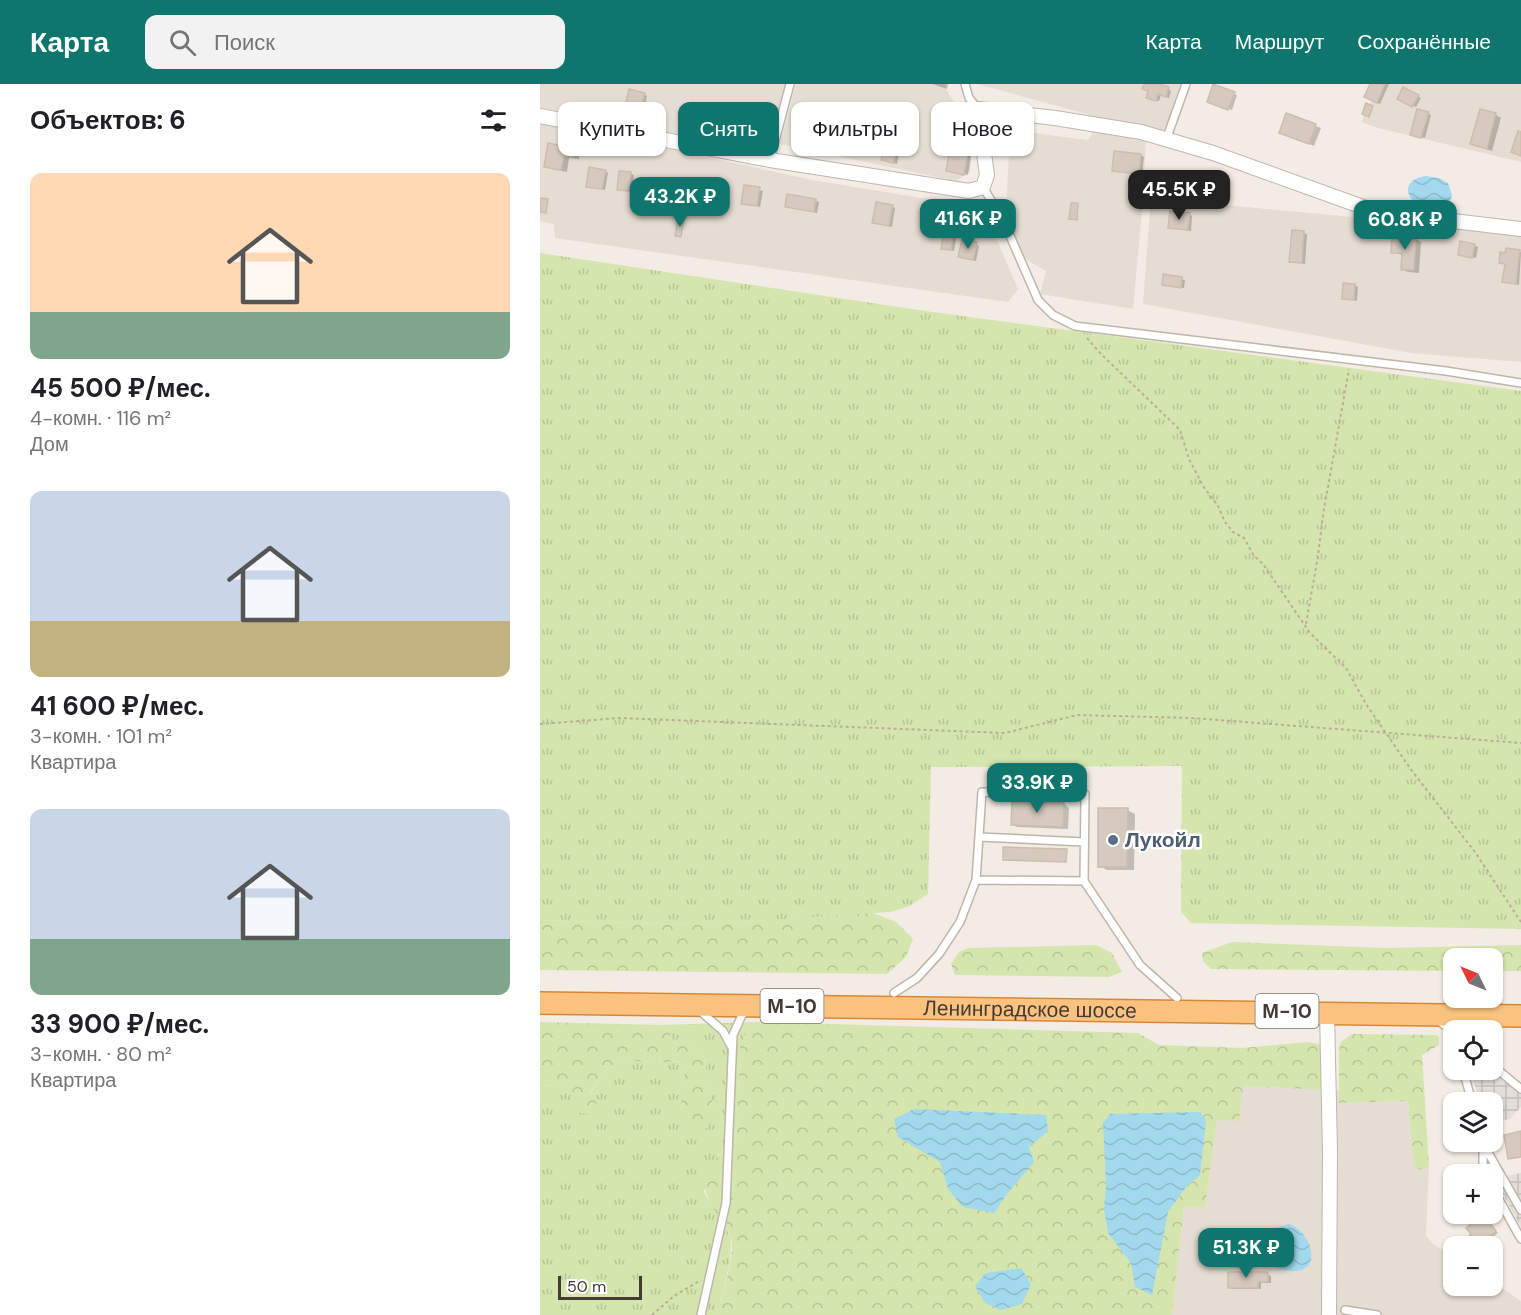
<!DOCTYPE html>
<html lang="ru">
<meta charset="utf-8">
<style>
:root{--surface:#fff;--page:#f2f2f2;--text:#202124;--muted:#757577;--accent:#0f766e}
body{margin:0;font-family:"DM Sans",sans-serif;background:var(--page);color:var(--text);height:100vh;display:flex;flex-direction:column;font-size:22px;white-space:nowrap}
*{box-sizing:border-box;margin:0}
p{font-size:20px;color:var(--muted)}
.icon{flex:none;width:33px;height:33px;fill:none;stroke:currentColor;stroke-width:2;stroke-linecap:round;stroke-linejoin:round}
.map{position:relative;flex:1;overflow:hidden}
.panel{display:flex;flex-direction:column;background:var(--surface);width:540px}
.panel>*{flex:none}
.banner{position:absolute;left:18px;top:18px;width:570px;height:54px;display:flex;gap:12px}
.needle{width:39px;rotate:313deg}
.tools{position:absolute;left:903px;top:864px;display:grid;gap:12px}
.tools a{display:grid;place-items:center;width:60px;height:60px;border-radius:12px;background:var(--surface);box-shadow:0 2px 4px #0004;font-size:30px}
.scale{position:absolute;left:18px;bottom:15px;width:84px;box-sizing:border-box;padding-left:6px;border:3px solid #443c34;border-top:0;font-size:16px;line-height:21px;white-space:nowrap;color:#443c34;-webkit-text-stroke:4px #fff;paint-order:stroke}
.price{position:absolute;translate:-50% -51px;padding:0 14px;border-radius:12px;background:var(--accent);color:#fff;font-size:20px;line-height:39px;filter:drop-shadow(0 2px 3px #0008)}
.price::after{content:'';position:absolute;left:50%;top:36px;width:18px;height:14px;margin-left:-9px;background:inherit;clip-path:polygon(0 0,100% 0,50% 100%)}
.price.selected{background:#222;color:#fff}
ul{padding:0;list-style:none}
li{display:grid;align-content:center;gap:12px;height:318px;padding:0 30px}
li span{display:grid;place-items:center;height:186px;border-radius:12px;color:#555}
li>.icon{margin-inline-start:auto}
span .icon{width:108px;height:108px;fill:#fffc;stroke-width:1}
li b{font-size:26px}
h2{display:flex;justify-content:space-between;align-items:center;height:72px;padding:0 30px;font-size:26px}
.tag{padding:0 21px;border-radius:12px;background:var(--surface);box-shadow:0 2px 4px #0004;font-size:21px;line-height:54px}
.tag.selected{background:var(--accent);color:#fff}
header{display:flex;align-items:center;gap:36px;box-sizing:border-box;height:84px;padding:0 30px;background:var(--accent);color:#fff}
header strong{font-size:28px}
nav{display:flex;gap:33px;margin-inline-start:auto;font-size:21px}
.search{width:420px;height:54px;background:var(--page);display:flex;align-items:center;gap:15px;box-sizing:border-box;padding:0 21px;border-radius:12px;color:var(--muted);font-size:22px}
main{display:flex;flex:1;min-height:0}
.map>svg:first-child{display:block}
</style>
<header>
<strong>Карта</strong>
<div class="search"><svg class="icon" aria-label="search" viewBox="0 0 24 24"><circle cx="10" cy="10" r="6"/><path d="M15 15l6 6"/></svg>Поиск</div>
<nav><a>Карта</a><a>Маршрут</a><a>Сохранённые</a></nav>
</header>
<main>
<section class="panel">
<h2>Объектов: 6<svg class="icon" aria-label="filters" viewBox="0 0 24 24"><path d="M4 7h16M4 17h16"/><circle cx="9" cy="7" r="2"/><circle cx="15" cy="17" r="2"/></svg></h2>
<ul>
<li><span style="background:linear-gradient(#ffd9b3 75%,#7fa58c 0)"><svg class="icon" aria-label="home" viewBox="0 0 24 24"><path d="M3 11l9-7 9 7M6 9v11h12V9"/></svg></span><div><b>45 500 ₽/мес.</b><p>4-комн. · 116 m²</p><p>Дом</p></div></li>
<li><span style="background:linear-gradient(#c9d6e8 70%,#c2b280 0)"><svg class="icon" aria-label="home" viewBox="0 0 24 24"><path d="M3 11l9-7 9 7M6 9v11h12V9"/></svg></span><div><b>41 600 ₽/мес.</b><p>3-комн. · 101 m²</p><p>Квартира</p></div></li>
<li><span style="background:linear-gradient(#c9d6e8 70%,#7fa58c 0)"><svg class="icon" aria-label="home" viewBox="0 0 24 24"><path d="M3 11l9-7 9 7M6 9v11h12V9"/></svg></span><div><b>33 900 ₽/мес.</b><p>3-комн. · 80 m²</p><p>Квартира</p></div></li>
</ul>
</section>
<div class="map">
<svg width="981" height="1231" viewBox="0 0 981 1231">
<defs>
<pattern id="industrial-grid" width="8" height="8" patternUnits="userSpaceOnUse" patternTransform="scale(1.5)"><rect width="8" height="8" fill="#e4ded9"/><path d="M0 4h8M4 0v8" fill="none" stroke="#c5bfbb"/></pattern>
<pattern id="grass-tufts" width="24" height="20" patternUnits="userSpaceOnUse" patternTransform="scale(1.5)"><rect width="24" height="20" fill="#d4e5ae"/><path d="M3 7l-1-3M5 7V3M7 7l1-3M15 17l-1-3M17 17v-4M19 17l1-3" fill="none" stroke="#b7c596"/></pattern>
<pattern id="forest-crowns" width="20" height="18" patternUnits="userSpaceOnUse" patternTransform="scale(1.5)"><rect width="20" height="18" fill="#d4e5ae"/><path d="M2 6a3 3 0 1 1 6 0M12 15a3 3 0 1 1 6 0" fill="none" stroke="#b7c596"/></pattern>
<pattern id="water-waves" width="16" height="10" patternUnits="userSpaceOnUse" patternTransform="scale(1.5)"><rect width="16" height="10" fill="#a2d9ed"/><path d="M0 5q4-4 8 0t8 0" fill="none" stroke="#8dbbcc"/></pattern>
</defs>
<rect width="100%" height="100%" fill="#f2ece4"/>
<path fill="#e5ddd3" d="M0,0H250L230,76L0,32Z
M256,0H406L405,4L433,46L430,88L416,97L240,60Z
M437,0H640L624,51Z
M840,0H981V78L838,44L821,38Z
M0,35L97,58L272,96L443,124L478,205L468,218L15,154L14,140L0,137Z
M470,46L548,56L554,46L606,54L603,116L593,225L500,210L506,187L478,171L466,130Z
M611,114L981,149V278L871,269L603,220Z
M703,1002L799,1006L800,1019L868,1017L874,1083L881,1086L889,1083L886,1151L893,1160L913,1173L914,1202H952L953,1198L981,1217V1231H632L644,1123H665L677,1036Z"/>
<path fill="url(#industrial-grid)" d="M952,985L981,1010V1023L970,1035L953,1038L952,1018H940L930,986Z
M981,1089V1143L954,1094Z"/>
<path fill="url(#grass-tufts)" d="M0,169L385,227L981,307V845L651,839L641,828L642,682L391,683L388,810L370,822L351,828L157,841L0,836Z
M219,938L208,946L200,962L196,1058L178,1071L164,1108L191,1153L190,1178L177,1231H0V1001L23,1002L35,1010H50L64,987L74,980L92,977L116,979L139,977L146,987L139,1007L174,1026L163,969C151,961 144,964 132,957L130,948L121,941Z"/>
<path fill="url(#forest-crowns)" d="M333,829L356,838L373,855L366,873L347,890L0,886V836L157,841Z
M692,858L846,864L981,861V887H953L952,874H914L913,887L671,885L663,877L662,869Z
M556,861L572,869L582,888L569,893L415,891L411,880L419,868L428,864Z
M0,938L121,941L130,948L132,957C144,964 151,961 163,969L174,1026L168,1044L156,1046L146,1032L139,1007L146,987L139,977L116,979L92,977L74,980L64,987L50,1009L57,1019L52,1030L39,1029L33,1019L35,1010L23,1002L0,1001Z
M219,938L598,949L619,961L702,964L769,958L779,960L784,967L785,1006L703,1002L699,1037L677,1036L665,1123H644L632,1231H177C181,1211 196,1172 191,1153C189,1147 182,1139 179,1134C155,1096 161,1083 196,1058L200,962L208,946Z
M812,950L896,951L899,953V961L882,971L889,1083L881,1086L874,1083L868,1017L799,1019V965L801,958Z"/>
<path fill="url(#water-waves)" d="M886,92L899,94L908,99L912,111L909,121C881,139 846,98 886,92Z
M374,1025L506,1031L508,1047L489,1063L494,1078L467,1110L454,1129L423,1123L408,1105L400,1078L358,1053L354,1035Z
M660,1028L666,1036L660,1091L645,1104L628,1128L612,1211L595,1203L591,1179L568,1149L564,1125L566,1101L563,1039L570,1030Z
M749,1140C778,1151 784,1202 736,1183C730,1173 728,1156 733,1145Z
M481,1184L491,1200L482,1220L461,1226L445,1219L435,1202L446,1189Z"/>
<path fill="#0003" d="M392,0H408L407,5Z
M605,0H613L628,5L631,7L629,14L621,11L619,17L610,15Z
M831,0H849L840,20L826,13Z
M864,5L881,14L876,23L859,14Z
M104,10L107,12L104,27L86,22Z
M694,10L697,11L692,26L672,19Z
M223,25L226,27L224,37L214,35Z
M888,29L891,31L885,54L875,52Z
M747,31L781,44L774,62L741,49Z
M956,31L961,34L952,67L932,60Z
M286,51L290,53L285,71L273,68Z
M36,56L41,59L39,75L29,74L27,88L11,85L6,82L24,64Z
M318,57L330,60L329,70L316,67Z
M345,66L359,70L357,80L346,77Z
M428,69L431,71L428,91L408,87Z
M601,71L604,73L602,91L573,86Z
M65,87L68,89L65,106L47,102Z
M90,89L94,91L92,108L78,105Z
M175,102L178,103L175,122L161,119Z
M205,103L223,107L220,123L202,119Z
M276,117L279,118L277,129L247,123Z
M352,122L355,124L352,143L333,138Z
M649,130L652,132L651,147L630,144Z
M390,133L419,140L414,167L403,164L406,148Z
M753,148L767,150L765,180L751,177Z
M853,153L876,155L881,158L879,189L868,188L862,185L863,171L852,168Z
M436,160L439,162L436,177L423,174Z
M934,161L938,163L936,174L919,170Z
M967,166L981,168L979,201L964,198L966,180L960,178L967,170Z
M625,192L645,196L644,204L623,200Z
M815,201L818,203L817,217L803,214Z
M524,720L529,724L528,745L477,743L472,740Z
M587,726L595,730L594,786H567L559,782Z
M943,1132L958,1149L944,1160L940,1157L937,1159L933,1157Z
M727,1190L731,1192V1199H721V1205H693L689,1203Z"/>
<path fill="#d6c9bd" stroke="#cdbdae" stroke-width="1.5" d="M604,0H618L629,3L626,13L618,10L616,17L606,14L608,7L602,5Z
M673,0L695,8L688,26L667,18Z
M830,0H845L837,19L824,13Z
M863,3L879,11L872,23L857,15Z
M89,5L105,9L100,26L85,22Z
M826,19L833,22L829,33L822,30Z
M213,21L224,24L220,37L209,34Z
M877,25L889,28L881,54L870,51Z
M940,25L956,29L947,65L930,60Z
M746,29L776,40L769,60L739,49Z
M405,34L417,36L416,43L404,41Z
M273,46L287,50L282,70L268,67Z
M978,47L981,48V72L971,68Z
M24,52L37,55L33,73L24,72L21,86L4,83L8,59L23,62Z
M316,55L327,57L326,69L315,68Z
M344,64L356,67L353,79L341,76Z
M410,65L428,68L424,91L406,87Z
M574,67L601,70L599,90L572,87Z
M49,83L66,86L62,105L46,103Z
M79,87L91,88L89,107L77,106Z
M163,98L176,100L172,122L159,119Z
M204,101L220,103L217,122L201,120Z
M247,110L276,115L274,128L245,123Z
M0,114L8,115L6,129L0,128Z
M336,118L353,121L349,142L332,139Z
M531,119H538L537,136L529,135Z
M630,127L650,129L648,146L628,144Z
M389,132L416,136L411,166L401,165L404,148L386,145Z
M138,134L144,135L141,153L135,152Z
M752,146L764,147L762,179L749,178Z
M852,152L876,153L874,186H861L862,169H851Z
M422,155L437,158L433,176L418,173Z
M920,157L935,160L932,174L918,171Z
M966,164L980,166L976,200L962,198L965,180L959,179L960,168L965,169Z
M623,190L642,193L641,204L622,201Z
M803,199L815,200L814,216L802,215Z
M472,717L524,719L523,743L471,741Z
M558,724H588L587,783H558Z
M463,763L527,765L526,778L463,776Z
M981,1047V1073L968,1075L964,1051Z
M943,1130L956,1147L940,1160L937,1155L932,1159L928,1153L931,1150L926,1144Z
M688,1188H728V1198H718V1204H688Z"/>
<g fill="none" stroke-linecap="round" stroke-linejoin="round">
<defs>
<path id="service" d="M425,0L429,14L438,25
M626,56L646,0
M230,76L250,0
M443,103L464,138L498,216L513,231L535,242L906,287L981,299
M439,753L544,758
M436,796L544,797
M354,909L377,894L399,870L420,838L436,796L442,708L545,710L544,797L600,881L637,914
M159,926L183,947L191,962
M898,936L914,949
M952,981L981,1005
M923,986L932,1018
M942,1058L981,1126
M943,1063V1079L946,1090
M952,1103L981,1155
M805,1226L837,1231
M161,1231L186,1119L193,951L202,931L208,926"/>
<path id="minor" d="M0,32L230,76L429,107L443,103L447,91L438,25L515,34L601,48L673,69L837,128L981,145
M787,928L790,1067L789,1231"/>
<g id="trunk">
<path id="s1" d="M0,919L981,932"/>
</g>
</defs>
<use href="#service" stroke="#c0b5aa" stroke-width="10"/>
<use href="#minor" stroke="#c0b5aa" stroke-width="16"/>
<use href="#trunk" stroke="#d88738" stroke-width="24"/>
<path stroke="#beac99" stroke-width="2" stroke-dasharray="3 3" stroke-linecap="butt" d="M547,254L561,270L640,346L649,375L663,402L678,422L685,438L693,448L704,454L714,472L723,480L770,549L806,584L826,620L872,687L935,768L981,838
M766,540L778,472L783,431L809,285
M0,640L79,634L465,649L537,631L652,634L981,659
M112,1231L134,1212L161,1196"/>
<use href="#service" stroke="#fff" stroke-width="7"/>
<use href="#minor" stroke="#fff" stroke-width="14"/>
<use href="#trunk" stroke="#fac27e" stroke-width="21"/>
</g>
<circle fill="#5c6f8a" stroke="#fff" stroke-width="2" cx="573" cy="756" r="6"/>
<g text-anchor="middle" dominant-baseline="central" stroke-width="5" stroke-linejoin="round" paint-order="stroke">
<g fill="#fff" stroke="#7c7671" stroke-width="1.5">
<rect x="220.5" y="905" width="63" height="34" rx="4.5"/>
<rect x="715.5" y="910" width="63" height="34" rx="4.5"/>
</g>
<g font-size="20" font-weight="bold" fill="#443c34">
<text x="252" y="922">М-10</text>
<text x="747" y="927">М-10</text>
</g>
<g font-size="21" font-weight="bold" fill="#4e5e75" stroke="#fff" text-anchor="start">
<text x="585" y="756">Лукойл</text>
</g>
<g font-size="21" fill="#443c34" stroke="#fff">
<text stroke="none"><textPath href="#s1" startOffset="490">Ленинградское шоссе</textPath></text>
</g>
</g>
</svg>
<div class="tools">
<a><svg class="needle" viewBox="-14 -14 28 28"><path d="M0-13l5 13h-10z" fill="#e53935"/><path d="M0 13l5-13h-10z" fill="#757577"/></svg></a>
<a><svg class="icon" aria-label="locate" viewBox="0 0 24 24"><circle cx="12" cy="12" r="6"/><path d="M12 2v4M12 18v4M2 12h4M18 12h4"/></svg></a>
<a><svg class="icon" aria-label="layers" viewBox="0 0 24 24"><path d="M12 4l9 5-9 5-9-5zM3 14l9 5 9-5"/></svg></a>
<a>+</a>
<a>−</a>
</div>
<div class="scale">50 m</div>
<b class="price selected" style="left:639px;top:137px">45.5K ₽</b>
<b class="price" style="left:140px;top:144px">43.2K ₽</b>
<b class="price" style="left:428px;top:166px">41.6K ₽</b>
<b class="price" style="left:865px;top:167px">60.8K ₽</b>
<b class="price" style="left:497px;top:730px">33.9K ₽</b>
<b class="price" style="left:706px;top:1195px">51.3K ₽</b>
<div class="banner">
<a class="tag">Купить</a>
<a class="tag selected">Снять</a>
<a class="tag">Фильтры</a>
<a class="tag">Новое</a>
</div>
</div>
</main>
